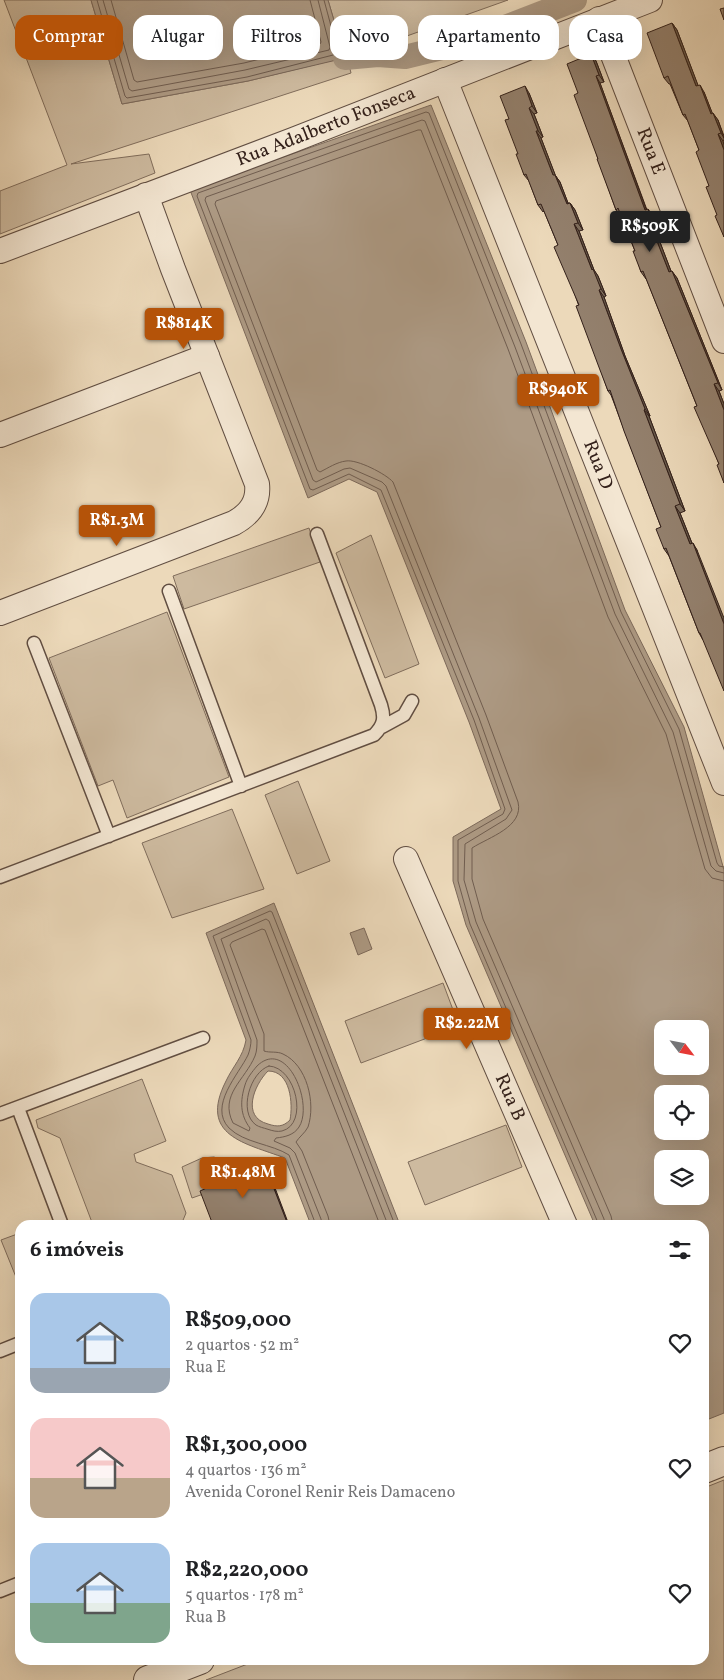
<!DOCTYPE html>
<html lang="pt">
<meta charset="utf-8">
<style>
:root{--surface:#fff;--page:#f6f6f6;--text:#202124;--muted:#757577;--accent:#b45309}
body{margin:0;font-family:Vollkorn,serif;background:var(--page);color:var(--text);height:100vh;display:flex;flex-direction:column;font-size:19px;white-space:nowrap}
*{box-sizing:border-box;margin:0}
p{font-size:16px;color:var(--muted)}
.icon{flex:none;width:28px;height:28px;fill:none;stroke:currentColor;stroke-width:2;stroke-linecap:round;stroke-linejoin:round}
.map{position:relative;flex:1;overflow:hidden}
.panel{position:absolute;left:15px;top:1220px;width:694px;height:445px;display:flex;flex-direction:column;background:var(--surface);border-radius:15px;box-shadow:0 5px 20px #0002}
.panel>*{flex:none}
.top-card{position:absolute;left:15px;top:15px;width:695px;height:45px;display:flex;gap:10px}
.needle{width:32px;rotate:122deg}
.tools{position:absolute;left:654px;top:1020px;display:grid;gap:10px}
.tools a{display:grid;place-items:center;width:55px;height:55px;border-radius:10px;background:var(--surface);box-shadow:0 5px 20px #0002;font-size:25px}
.price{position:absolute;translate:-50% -42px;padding:0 11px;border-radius:5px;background:var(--accent);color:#fff;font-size:16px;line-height:32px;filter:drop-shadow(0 1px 2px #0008)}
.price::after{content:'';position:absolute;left:50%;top:30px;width:15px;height:11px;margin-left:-8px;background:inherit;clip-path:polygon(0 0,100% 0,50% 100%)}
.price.current{background:#222;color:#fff}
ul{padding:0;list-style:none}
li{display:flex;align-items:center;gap:15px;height:125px;padding:0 15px}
li span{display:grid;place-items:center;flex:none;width:140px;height:100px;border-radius:15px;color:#555}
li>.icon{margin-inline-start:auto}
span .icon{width:60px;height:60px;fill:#fffc;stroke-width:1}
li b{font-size:21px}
h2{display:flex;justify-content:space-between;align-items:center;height:60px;padding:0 15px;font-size:21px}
.pill{padding:0 18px;border-radius:15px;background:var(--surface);box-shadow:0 5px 20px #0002;font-size:18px;line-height:45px}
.pill.current{background:var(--accent);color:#fff}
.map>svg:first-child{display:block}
</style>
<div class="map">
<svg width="724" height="1680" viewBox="0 0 724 1680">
<rect width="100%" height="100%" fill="#ecd9ba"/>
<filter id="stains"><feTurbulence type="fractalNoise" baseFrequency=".004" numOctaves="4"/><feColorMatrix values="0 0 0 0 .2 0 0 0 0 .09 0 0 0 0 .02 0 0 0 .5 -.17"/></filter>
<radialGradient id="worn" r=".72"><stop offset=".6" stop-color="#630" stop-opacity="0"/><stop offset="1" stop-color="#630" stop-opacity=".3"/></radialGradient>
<path fill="#cdba9f" stroke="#806d5c" d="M4,0H91L122,104L248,81L342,58L349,65L351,73L71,164L149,154L155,173L0,234V191L67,165Z
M328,0H508L345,58Z
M309,528L320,562L184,609L173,576Z
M371,535L419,664L385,678L336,553Z
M167,612L229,777L127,818L113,780L98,786L49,658Z
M298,781L330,861L297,874L265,795Z
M232,809L264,889L172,918L142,843Z
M443,983L459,1026L361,1063L345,1021Z
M142,1079L166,1141L134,1154L136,1162L172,1175L186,1213L181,1225H93L60,1138L38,1128L36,1120Z
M506,1125L522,1167L425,1205L408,1162Z
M214,1157L247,1172L212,1191L192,1198L182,1167L202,1158Z
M20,1233V1287L1,1240Z
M724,1480V1680H206L258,1660H704V1488Z"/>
<path fill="#ad9a84" stroke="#7c695a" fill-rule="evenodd" d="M91,0H328L345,58L248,81L122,104Z
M431,105L526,342L625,610L684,727L724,870V1413L709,1419L704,1414V1225H595L466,925L453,881V837L501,809L469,722L377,492L349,479L308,498L190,190ZM662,1029H700V1066H662ZM662,1094H700V1131H662ZM662,1159H700V1196H662Z
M274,903L400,1225H311L285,1158C245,1143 198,1136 226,1081C233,1066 243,1057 246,1040L206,933ZM268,1071C291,1071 293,1104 290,1120C283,1127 277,1127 268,1124C241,1117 254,1085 268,1071Z
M364,928L372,949L358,955L350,933Z"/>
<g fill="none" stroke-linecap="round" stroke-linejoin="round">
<path stroke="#705d4f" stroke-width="1" d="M97,0L125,96L127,98L247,77L337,54L338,52L324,0
M103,0L129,89L132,91L245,70L329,50L330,47L318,0
M111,0L134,80L137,82L244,63L320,44L321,42L310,0
M269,1066C296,1067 309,1124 282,1131C277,1132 273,1131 267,1129C264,1128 259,1127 256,1125C238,1112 250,1072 269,1066Z
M316,1225L289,1155C272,1144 244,1143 229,1128C208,1106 239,1074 248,1055C250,1050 251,1044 251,1040L213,936L270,911L272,912L395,1225
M322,1225L321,1219L295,1153L290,1148L274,1141L276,1138C285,1137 294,1135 299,1127C314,1104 287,1037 257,1066C252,1072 247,1078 245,1085C240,1101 240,1115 250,1128L249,1131L233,1123C219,1095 245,1080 255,1056C257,1051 257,1045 257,1040L221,939L266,919L269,921L388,1225
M330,1225L328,1216L302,1151L296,1142C299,1137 305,1133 308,1127C316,1103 307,1065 283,1054C277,1051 270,1053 264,1051V1034L230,945L232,942L262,929L265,930L380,1225
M599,1225L470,924L458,881V840L503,814L505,809L474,720L381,490L349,474L313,490L310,489L197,196L198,193L426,112L429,113L521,344L621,612L679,729L717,863L719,866L724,867
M605,1225L604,1219L476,922L464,880L465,844L506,819L512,810L479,718L386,486L382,482L350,468L344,469L316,482L313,480L205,200L206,197L422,120L425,121L515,347L615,614L673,732L711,866L716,871L724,873
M613,1225L611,1216L483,919L472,879V848C489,837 524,827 518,802L486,715L393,482C386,474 357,459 346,461C337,462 328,468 320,472L317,470L215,204L216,201L418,130H421L508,349L608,617L666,734L705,869L712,878L724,881"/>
<path stroke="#ad9a84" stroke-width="24" d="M345,58L378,55L405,57L466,42L575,0"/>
<defs>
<path id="service" d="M169,591L241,786
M34,643L109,836
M382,727L404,715L412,701
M0,877L374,735C384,725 385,718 381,705L317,534
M18,1108L62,1225
M0,1114L203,1038
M0,1351L20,1343
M0,1591L20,1583"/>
<g id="minor">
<path id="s1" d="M599,19L724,341"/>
<path id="s2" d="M445,80L724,783"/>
<path id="s3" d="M0,251L293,140L650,0"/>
<path d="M0,435L207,356"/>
<path d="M0,613L234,523C250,514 259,502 257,484L173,269L146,195"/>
<path id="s4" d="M406,859L565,1225"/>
</g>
<path id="tertiary" d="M704,1469L724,1461
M148,1680L200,1660"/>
</defs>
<use href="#service" stroke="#614e42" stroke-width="15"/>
<use href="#minor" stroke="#614e42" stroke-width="26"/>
<use href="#tertiary" stroke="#614e42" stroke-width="30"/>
<use href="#service" stroke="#f3e6d2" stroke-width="12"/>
<use href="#minor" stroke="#f3e6d2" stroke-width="24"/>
<use href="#tertiary" stroke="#f3e6d2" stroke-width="28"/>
</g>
<path fill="#7e6e5e" stroke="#33201a" d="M672,23L677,30L698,86L704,92L712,113L718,120L724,136V140L723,141L724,145V237L699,150L688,121L683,115L670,84H669L664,78Z
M591,54L596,61L604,82L600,83L647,210L653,216L661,236L658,237L671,271L677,278L722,390L719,391L724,404V483L719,464L697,406L646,278V279L641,272L635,251L621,216H620L616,210L598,159L578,93Z
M529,93L537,113L534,114L543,137L541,138L555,175L560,182L568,203H570L575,210L583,230L579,231L594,270L598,276L606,296L604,297L625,356L650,416H649L685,511L680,513L692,543L697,550L703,640L699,633L669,556L664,549L661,527L611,395L608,391L558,245L544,211L543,212L538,205L529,181L524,175L509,119Z"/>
<path fill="#675a4c" stroke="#33201a" d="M672,23L677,30L701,93L696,86Z
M591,54L596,61L604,82L599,75Z
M596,76L600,83L649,217L645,210Z
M700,85L704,92L715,120L711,114Z
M525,86L529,93L537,113L532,106Z
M529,108L534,114L543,137L538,131Z
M713,113L718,120L724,138L721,133Z
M536,131L541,138L558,182L553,175Z
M718,134L723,141L724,145V150Z
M555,175L560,182L571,211L567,204Z
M570,203L575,210L583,230L578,223Z
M648,209L653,216L661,236L656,230Z
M574,224L579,231L594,270L598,276L606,296L601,289L592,270Z
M653,231L658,237L674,279L669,272Z
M672,271L677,278L722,390L718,383Z
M599,290L604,297L625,356L650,416L645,409L621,349Z
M714,384L719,391L724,404V410Z
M644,410L649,416L685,511L680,504Z
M675,506L680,513L695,551L690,544Z
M693,543L697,550L724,618V624Z
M266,1168L269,1172L289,1225H288Z"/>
<path fill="#93806d" stroke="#33201a" d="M724,8V20L720,9Z
M672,23L696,86L700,85L711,114L713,113L721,133L718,134L724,150V237L715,216L717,215L706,187L709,186L696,152L699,150L685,114L683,115L668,76L664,78L647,33Z
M591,54L599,75L596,76L645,210L648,209L656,230L653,231L669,272L672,271L718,383L714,384L724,410V483L717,465L719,464L694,407L697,406L643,271L641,272L633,251H635L618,208L616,210L597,159H598L574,95L578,93L567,64Z
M525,86L532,106L529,108L538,131H536L553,175H555L567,204L570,203L578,223L574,224L592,270L593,269L601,289L599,290L621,349L645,409L644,410L680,504L675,506L690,544L693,543L724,624V691L700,633H699L666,548L664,549L656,529L661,527L624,431L610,390L608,391L600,370L576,306L579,305L554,247L558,245L541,204L538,205L526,174L524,175L516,154H518L505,120L509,119L500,96Z
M250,1166L253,1174L266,1168L288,1225H213L200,1191L209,1187L205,1177L224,1170L229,1174Z"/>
<g text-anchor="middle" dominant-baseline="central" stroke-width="4.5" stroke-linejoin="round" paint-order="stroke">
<g font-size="19" fill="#33201a" stroke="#f3e6d2">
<text stroke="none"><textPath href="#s3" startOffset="349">Rua Adalberto Fonseca</textPath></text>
<text stroke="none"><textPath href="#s1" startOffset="142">Rua E</textPath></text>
<text stroke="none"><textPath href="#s2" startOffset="414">Rua D</textPath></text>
<text stroke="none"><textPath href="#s4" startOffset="260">Rua B</textPath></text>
</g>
</g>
<rect width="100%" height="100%" filter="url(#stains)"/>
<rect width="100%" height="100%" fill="url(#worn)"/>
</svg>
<div class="tools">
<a><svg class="needle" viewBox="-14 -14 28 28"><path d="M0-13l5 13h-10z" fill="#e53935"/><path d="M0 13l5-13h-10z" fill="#757577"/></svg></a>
<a><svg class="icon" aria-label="locate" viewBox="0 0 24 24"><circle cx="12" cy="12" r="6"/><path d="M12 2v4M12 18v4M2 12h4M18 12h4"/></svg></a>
<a><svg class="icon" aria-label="layers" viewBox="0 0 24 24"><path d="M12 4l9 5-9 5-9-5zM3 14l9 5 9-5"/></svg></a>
</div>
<b class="price current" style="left:650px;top:253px">R$509K</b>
<b class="price" style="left:184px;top:350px">R$814K</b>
<b class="price" style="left:558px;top:416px">R$940K</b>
<b class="price" style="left:117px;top:547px">R$1.3M</b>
<b class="price" style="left:467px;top:1050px">R$2.22M</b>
<b class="price" style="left:243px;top:1199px">R$1.48M</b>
<div class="top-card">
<a class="pill current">Comprar</a>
<a class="pill">Alugar</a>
<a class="pill">Filtros</a>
<a class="pill">Novo</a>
<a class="pill">Apartamento</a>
<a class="pill">Casa</a>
</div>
<section class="panel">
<h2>6 imóveis<svg class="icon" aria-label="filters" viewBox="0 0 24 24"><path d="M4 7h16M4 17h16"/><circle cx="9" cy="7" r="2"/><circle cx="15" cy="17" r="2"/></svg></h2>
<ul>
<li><span style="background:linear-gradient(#a9c7e8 75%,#9aa5b1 0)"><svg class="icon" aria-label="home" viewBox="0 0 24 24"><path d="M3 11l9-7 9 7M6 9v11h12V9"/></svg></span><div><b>R$509,000</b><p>2 quartos · 52 m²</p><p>Rua E</p></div><svg class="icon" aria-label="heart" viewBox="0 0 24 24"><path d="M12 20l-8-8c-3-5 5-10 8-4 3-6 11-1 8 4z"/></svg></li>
<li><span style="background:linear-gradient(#f6c9c9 60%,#b9a48a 0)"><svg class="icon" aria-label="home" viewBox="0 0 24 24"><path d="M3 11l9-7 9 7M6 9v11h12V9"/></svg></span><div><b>R$1,300,000</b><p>4 quartos · 136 m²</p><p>Avenida Coronel Renir Reis Damaceno</p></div><svg class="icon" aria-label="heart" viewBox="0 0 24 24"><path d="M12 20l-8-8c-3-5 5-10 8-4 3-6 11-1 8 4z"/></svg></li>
<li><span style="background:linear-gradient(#a9c7e8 60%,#7fa58c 0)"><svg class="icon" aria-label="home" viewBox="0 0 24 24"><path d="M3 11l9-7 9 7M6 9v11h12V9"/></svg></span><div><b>R$2,220,000</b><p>5 quartos · 178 m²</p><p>Rua B</p></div><svg class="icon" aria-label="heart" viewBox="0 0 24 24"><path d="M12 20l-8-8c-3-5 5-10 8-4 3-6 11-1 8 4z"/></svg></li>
</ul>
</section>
</div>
